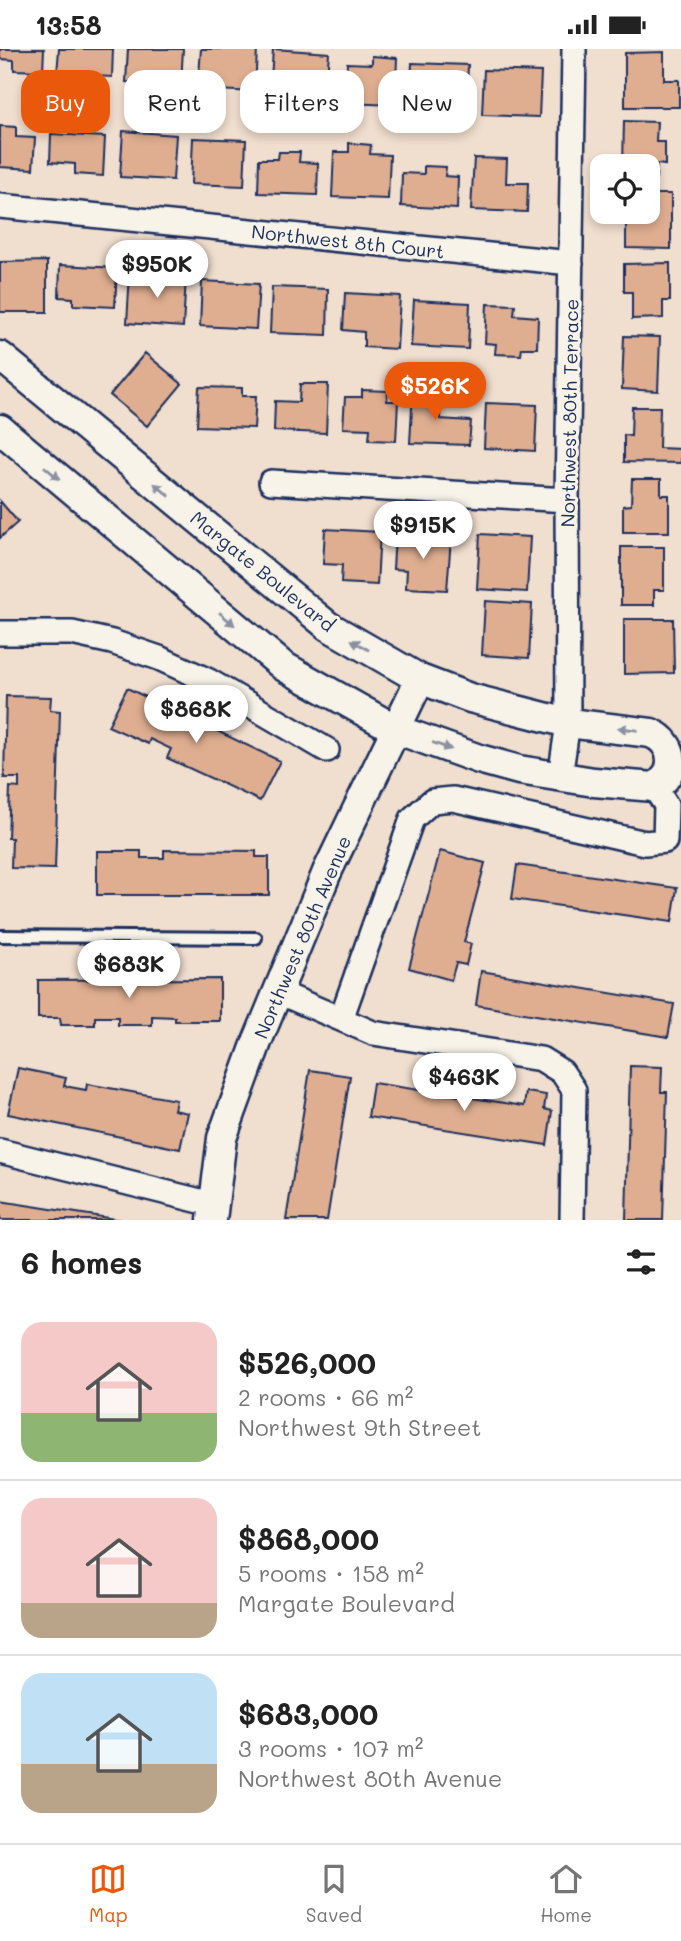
<!DOCTYPE html>
<meta charset="utf-8">
<style>
:root{--surface:#fff;--page:#f2f2f2;--text:#222;--muted:#767676;--line:#e0e0e0;--accent:#ea580c}
body{margin:0;font-family:Mali,sans-serif;background:var(--page);color:var(--text);height:100vh;display:flex;flex-direction:column;font-size:26px;white-space:nowrap}
*{box-sizing:border-box;margin:0}
p{font-size:23px;color:var(--muted)}
.icon{flex:none;width:38px;height:38px;fill:none;stroke:currentColor;stroke-width:2;stroke-linecap:round;stroke-linejoin:round}
.map{position:relative;height:1171px;overflow:hidden}
.drawer{display:flex;flex-direction:column;background:var(--surface);flex:1}
.drawer>*{flex:none}
.top-card{position:absolute;left:21px;top:21px;width:640px;height:63px;display:flex;gap:14px}
.tools{position:absolute;left:590px;top:105px;display:grid;gap:14px}
.tools a{display:grid;place-items:center;width:70px;height:70px;border-radius:14px;background:var(--surface);box-shadow:0 4px 10px #0003;font-size:35px}
.price{position:absolute;translate:-50% -60px;padding:0 16px;border-radius:24px;background:#fff;color:#222;font-size:23px;line-height:46px;filter:drop-shadow(0 2px 4px #0008)}
.price::after{content:'';position:absolute;left:50%;top:42px;width:21px;height:16px;margin-left:-10px;background:inherit;clip-path:polygon(0 0,100% 0,50% 100%)}
.price.active{background:var(--accent);color:#fff}
ul{padding:0;list-style:none}
li{display:flex;align-items:center;gap:21px;height:175px;padding:0 21px}
li+li{border-top:2px solid var(--line)}
li span{display:grid;place-items:center;flex:none;width:196px;height:140px;border-radius:21px;color:#555}
li>.icon{margin-inline-start:auto}
span .icon{width:84px;height:84px;fill:#fffc;stroke-width:1}
li b{font-size:30px}
h2{display:flex;justify-content:space-between;align-items:center;height:84px;padding:0 21px;font-size:30px}
.pill{padding:0 24px;border-radius:21px;background:var(--surface);box-shadow:0 4px 10px #0003;font-size:24px;line-height:63px}
.pill.active{background:var(--accent);color:#fff}
.status{display:flex;justify-content:space-between;align-items:center;height:49px;padding:0 35px;background:var(--surface);direction:ltr}
.status svg{height:19px;fill:currentColor}
.tab-bar{display:flex;justify-content:space-around;align-items:center;height:98px;border-top:2px solid var(--line);background:var(--surface);font-size:19px;color:var(--muted)}
.tab-bar a{display:grid;justify-items:center;gap:4px}
.tab-bar .active{color:var(--accent)}
.map>svg:first-child{display:block}
</style>
<div class="status"><b>13:58</b><svg viewBox="0 0 49 12"><path d="M0 12V9h3v3zM5 12V6h3v6zM10 12V3h3v9zM15 12V0h3v12zM26 1h20v11H26zM47 4h2v5h-2z"/></svg></div>
<div class="map">
<svg width="681" height="1171" viewBox="0 0 681 1171">
<rect width="100%" height="100%" fill="#f0dece"/>
<filter id="ink" filterUnits="userSpaceOnUse"><feTurbulence type="fractalNoise" baseFrequency=".0143" numOctaves="2"/><feDisplacementMap in="SourceGraphic" scale="14" xChannelSelector="R" yChannelSelector="G"/><feConvolveMatrix kernelMatrix="1 2 1 2 8 2 1 2 1" color-interpolation-filters="sRGB"/></filter>
<g filter="url(#ink)">
<path fill="#dfae90" stroke="#1b2f5e" stroke-width="2" d="M0,0H44L43,22L14,21V11L0,10Z
M59,0H113L112,28L57,25Z
M128,0H183L181,35L126,33Z
M201,0H257L255,43L198,40Z
M273,0L329,4L325,50L270,46Z
M664,3V31H679V58H625V4Z
M372,7L397,9L395,56L345,54L347,14L372,15Z
M412,14L468,16L466,61L410,59Z
M484,21L541,23L539,68L482,66Z
M624,72L657,73L656,93H665V116L657,115L656,129H648V117H623Z
M0,77L16,78V88L35,89L33,120L0,118Z
M123,82L176,86L173,131L120,128Z
M51,85L105,88L103,127L75,125V115L50,113Z
M193,89L246,91L244,137L191,135Z
M349,94L371,96L370,105L390,106L388,150L332,148L334,103H349Z
M279,103H300L299,113L318,114L317,146L258,144L259,110H278Z
M474,109L507,110L506,134H528L527,163L471,161Z
M424,117L446,118L445,127L458,128L457,160L401,157L402,124L424,125Z
M648,145H671V200L626,199V163H648Z
M47,212V263H0V213Z
M670,214V252H663V269L632,270V243H624V215Z
M60,216L117,219L115,258L73,256V249L59,248Z
M130,224L186,228L183,278L127,274Z
M202,232L259,235L256,280L200,277Z
M272,238L328,240L327,286L270,284Z
M345,244L400,247L397,300L364,298V283L343,281Z
M414,251L470,254L468,300L411,297Z
M487,255L515,256L514,266L538,268L537,299H522L521,306L495,305L496,295L485,294Z
M624,287L660,288L658,342L622,340Z
M145,304L182,335L147,377L110,346Z
M300,335H328L326,384L274,382L275,352L299,353Z
M199,338L242,339V347H256L254,379L197,377Z
M362,341L388,342L387,352H398L396,392L369,391L370,380L343,379L345,348H362Z
M413,341L441,342L440,370L471,372L469,396L410,394Z
M486,354L537,356L535,402L484,399Z
M632,358H660L659,399L681,400V414L624,413V386L631,387Z
M632,430H661V446H669V483H623V457L631,456Z
M0,452L18,473L0,489Z
M325,480L380,483L377,536L341,534L342,516L323,515Z
M480,485L530,488L527,543L477,540Z
M395,486L451,489L447,541L406,539L407,521L393,520Z
M621,498H664V541H654V556H621Z
M485,552L532,555L529,609L482,606Z
M624,570H673L674,624L624,625Z
M127,639L280,712L260,752L167,709L171,700L150,690L148,695L108,677Z
M6,647L51,648L50,661L60,662L55,820L11,819L12,789H8L10,738L19,739V729H4Z
M164,801L256,802V808H269V846H97V802H141V809H164Z
M440,802L485,814L464,893L471,895L466,916L456,914L451,931L409,919Z
M517,816L677,839L672,873L512,850Z
M481,922L674,955L668,988L476,956Z
M220,930V972H175V968L152,967V976H118V968H95V976H61L60,969H38V931Z
M630,1017L662,1018L661,1043H667L663,1171H626Z
M18,1019L66,1029L64,1037L86,1041L87,1035L176,1051L174,1061L188,1064L180,1100L8,1065Z
M310,1021L350,1027L327,1171H286Z
M373,1034L524,1057L526,1043L546,1046L544,1060L552,1062L547,1096L368,1068Z
M0,1152L121,1171H0Z"/>
<g fill="none" stroke-linecap="round" stroke-linejoin="round">
<defs>
<path id="service" d="M0,887L256,889"/>
<path id="minor" d="M0,157L571,214
M271,433L567,451
M0,584H72L112,593L159,609L209,632L327,701
M560,728L568,674L567,451L574,0
M278,943L373,984L541,1010L562,1023L574,1041L572,1171
M341,970L412,770L432,752L453,750L645,794L665,792L666,756L654,738
M0,1102L212,1155"/>
<path id="tertiary" d="M0,307L328,577L420,630L470,649L568,674L651,684C675,694 679,725 654,738L594,733L519,721L479,710L395,680L283,617L0,380
M212,1171L222,1089L257,993L327,823L420,630"/>
</defs>
<use href="#service" stroke="#1b2f5e" stroke-width="16"/>
<use href="#minor" stroke="#1b2f5e" stroke-width="28"/>
<use href="#tertiary" stroke="#1b2f5e" stroke-width="33"/>
<use href="#service" stroke="#f7f3e8" stroke-width="10"/>
<use href="#minor" stroke="#f7f3e8" stroke-width="23"/>
<use href="#tertiary" stroke="#f7f3e8" stroke-width="28"/>
</g>
<defs><path id="oneway-solid" d="M-6-.8H1V-3.2L6.5 0L1 3.2V.8H-6Z" transform="scale(1.75)"/></defs>
<g fill="#8991a3">
<use href="#oneway-solid" transform="translate(52 424) rotate(40)"/>
<use href="#oneway-solid" transform="translate(162 441) rotate(-141)"/>
<use href="#oneway-solid" transform="translate(227 570) rotate(40)"/>
<use href="#oneway-solid" transform="translate(360 596) rotate(-150)"/>
<use href="#oneway-solid" transform="translate(628 680) rotate(-172)"/>
<use href="#oneway-solid" transform="translate(442 697) rotate(20)"/>
</g>
</g>
<g text-anchor="middle" dominant-baseline="central" stroke-width="6" stroke-linejoin="round" paint-order="stroke">
<g font-size="19" fill="#1b2f5e" stroke="#f7f3e8">
<text transform="translate(348 192) rotate(6)">Northwest 8th Court</text>
<text transform="translate(569 364) rotate(-89)">Northwest 80th Terrace</text>
<text transform="translate(263 522) rotate(39)">Margate Boulevard</text>
<text transform="translate(302 888) rotate(-67)">Northwest 80th Avenue</text>
</g>
</g>
</svg>
<div class="tools">
<a><svg class="icon" aria-label="locate" viewBox="0 0 24 24"><circle cx="12" cy="12" r="6"/><path d="M12 2v4M12 18v4M2 12h4M18 12h4"/></svg></a>
</div>
<b class="price" style="left:157px;top:251px">$950K</b>
<b class="price active" style="left:435px;top:373px">$526K</b>
<b class="price" style="left:423px;top:512px">$915K</b>
<b class="price" style="left:196px;top:696px">$868K</b>
<b class="price" style="left:129px;top:951px">$683K</b>
<b class="price" style="left:464px;top:1064px">$463K</b>
<div class="top-card">
<a class="pill active">Buy</a>
<a class="pill">Rent</a>
<a class="pill">Filters</a>
<a class="pill">New</a>
</div>
</div>
<section class="drawer">
<h2>6 homes<svg class="icon" aria-label="filters" viewBox="0 0 24 24"><path d="M4 7h16M4 17h16"/><circle cx="9" cy="7" r="2"/><circle cx="15" cy="17" r="2"/></svg></h2>
<ul>
<li><span style="background:linear-gradient(#f6c9c9 65%,#8fb573 0)"><svg class="icon" aria-label="home" viewBox="0 0 24 24"><path d="M3 11l9-7 9 7M6 9v11h12V9"/></svg></span><div><b>$526,000</b><p>2 rooms · 66 m²</p><p>Northwest 9th Street</p></div></li>
<li><span style="background:linear-gradient(#f6c9c9 75%,#b9a48a 0)"><svg class="icon" aria-label="home" viewBox="0 0 24 24"><path d="M3 11l9-7 9 7M6 9v11h12V9"/></svg></span><div><b>$868,000</b><p>5 rooms · 158 m²</p><p>Margate Boulevard</p></div></li>
<li><span style="background:linear-gradient(#bfe0f5 65%,#b9a48a 0)"><svg class="icon" aria-label="home" viewBox="0 0 24 24"><path d="M3 11l9-7 9 7M6 9v11h12V9"/></svg></span><div><b>$683,000</b><p>3 rooms · 107 m²</p><p>Northwest 80th Avenue</p></div></li>
</ul>
</section>
<nav class="tab-bar">
<a class="active"><svg class="icon" aria-label="map" viewBox="0 0 24 24"><path d="M3 6l6-2 6 2 6-2v14l-6 2-6-2-6 2zM9 4v14M15 6v14"/></svg>Map</a>
<a><svg class="icon" aria-label="saved" viewBox="0 0 24 24"><path d="M7 4h10v16l-5-4-5 4z"/></svg>Saved</a>
<a><svg class="icon" aria-label="home" viewBox="0 0 24 24"><path d="M3 11l9-7 9 7M6 9v11h12V9"/></svg>Home</a>
</nav>
